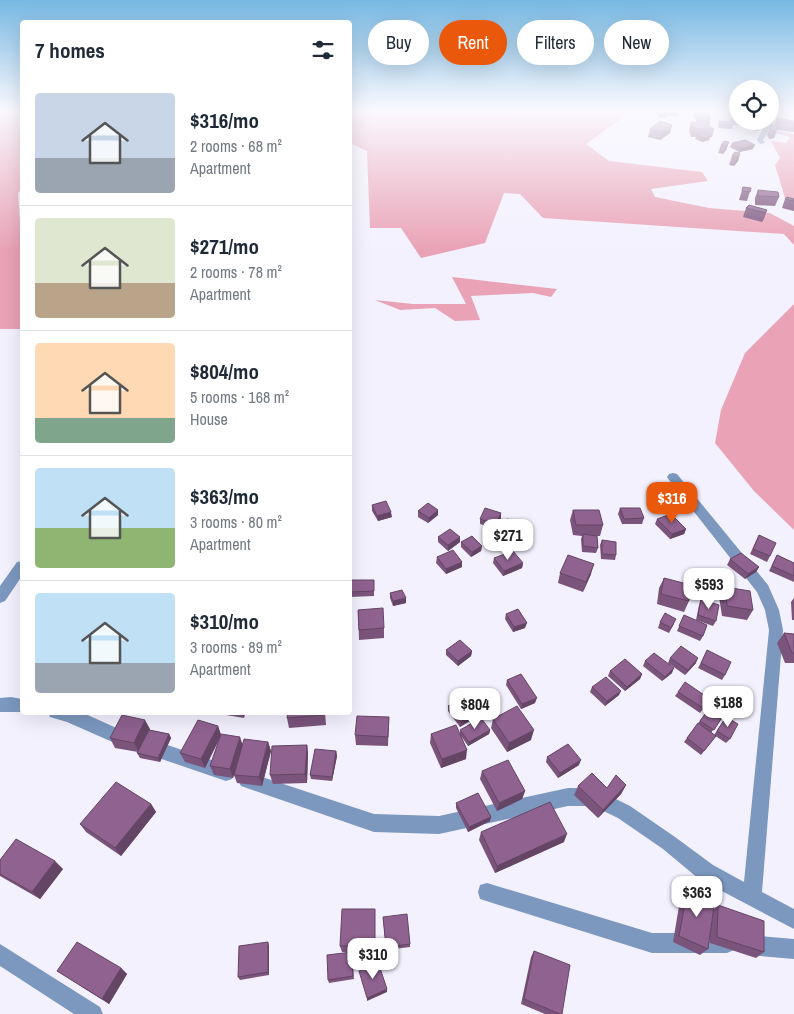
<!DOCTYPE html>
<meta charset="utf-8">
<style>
:root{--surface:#fff;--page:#f6f6f7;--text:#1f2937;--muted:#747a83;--line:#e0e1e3;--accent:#ea580c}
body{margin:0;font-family:"Archivo Narrow",sans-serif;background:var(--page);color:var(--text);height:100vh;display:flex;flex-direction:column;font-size:19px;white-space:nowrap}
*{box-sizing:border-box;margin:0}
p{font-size:16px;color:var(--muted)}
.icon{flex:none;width:28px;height:28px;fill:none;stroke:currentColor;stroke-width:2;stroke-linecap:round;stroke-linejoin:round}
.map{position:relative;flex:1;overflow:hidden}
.side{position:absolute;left:20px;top:20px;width:332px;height:695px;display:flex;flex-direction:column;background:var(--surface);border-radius:5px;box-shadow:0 5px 20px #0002}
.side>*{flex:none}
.guide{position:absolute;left:368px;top:20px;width:351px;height:45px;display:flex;gap:10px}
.buttons{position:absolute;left:729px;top:80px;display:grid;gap:10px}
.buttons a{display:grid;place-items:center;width:50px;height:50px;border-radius:50%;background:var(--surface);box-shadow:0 5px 20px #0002;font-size:25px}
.price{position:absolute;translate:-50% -42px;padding:0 11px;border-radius:10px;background:#fff;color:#222;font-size:16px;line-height:32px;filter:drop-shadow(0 1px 2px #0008)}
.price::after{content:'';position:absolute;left:50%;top:30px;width:15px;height:11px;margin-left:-8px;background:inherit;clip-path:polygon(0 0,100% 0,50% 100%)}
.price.on{background:var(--accent);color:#fff}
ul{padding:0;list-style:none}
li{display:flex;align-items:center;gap:15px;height:125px;padding:0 15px}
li+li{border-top:1px solid var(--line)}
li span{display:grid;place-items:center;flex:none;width:140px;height:100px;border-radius:5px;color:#555}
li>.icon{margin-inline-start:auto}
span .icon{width:60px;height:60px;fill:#fffc;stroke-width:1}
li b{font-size:21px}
h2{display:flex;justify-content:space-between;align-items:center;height:60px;padding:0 15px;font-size:21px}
.chip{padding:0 18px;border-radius:22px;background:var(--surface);box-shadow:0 5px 20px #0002;font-size:18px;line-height:45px}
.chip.on{background:var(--accent);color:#fff}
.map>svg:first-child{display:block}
</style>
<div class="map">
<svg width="794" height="1014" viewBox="0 0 794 1014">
<rect width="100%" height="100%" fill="#f3f1fe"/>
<path fill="#e9a2b6" d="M0,110H22V189L18,193L20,221L22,222V329H0Z
M350,110H618L628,114L586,144L609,161L702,172L708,181L651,189L655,197L709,208L770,213L794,226V245L784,234L543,218L520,194L504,193L485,243L421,258L401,228H370L367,151L350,143Z
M774,130L794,134V203L786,201L775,165L780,158L771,141L786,143L790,137L771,132Z
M452,277L557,289L551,297L533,293L471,296L480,320L455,321L435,308L400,310L375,300L413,304H466Z
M794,304V530L754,491L715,443L721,410L745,353Z"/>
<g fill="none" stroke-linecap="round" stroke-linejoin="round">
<path fill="#7c98bf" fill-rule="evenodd" d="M770,110H773V124L763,140L765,143L760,144L757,140L767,121H770Z
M673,473L677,474L768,585L779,610L783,630L762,892L794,909V929L699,879L663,849L618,818L593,806H568L439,834L374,832L241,786L238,780L241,774L247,772L374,814L439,816L568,788H594L630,806L675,837L713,865L744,882L769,630L765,610L757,592L669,480L667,477L669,474Z
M22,561V576L5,601L0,603V586L17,562Z
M11,697L22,699L24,712H0V698Z
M48,712H81L132,735L134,740L132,745L126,748L67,722L50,717Z
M150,739L232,767L234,773L232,779L226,781L144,753L142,747L144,741Z
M487,883L652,933H727L734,936L737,943L734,950L727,953H652L480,899L478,892L480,885Z
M749,935L794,939V959L749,955L742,952L739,945L742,938Z
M0,944L100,1007L103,1014H74L0,966Z"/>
</g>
<path fill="#7b547c" d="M653,110H679L678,116H666L665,118H659Z
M694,110H704L706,113V114L711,118L709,126L714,129L712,137H710L709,140L702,142L695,139L696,137H691L689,130L691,122L696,123V120L693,115Z
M731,117L746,122L745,126L733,125L732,129L719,128L718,125L719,121L731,122L730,121Z
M777,118L794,121V132L777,130L774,138L769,139L767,135L770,127L774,126Z
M761,124L758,131L747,129L748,125Z
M672,125L670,133L660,140L648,137L650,129Z
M729,142L726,150L723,154L718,153L721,145Z
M732,143L753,149L739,152L730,147Z
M740,153L738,161L734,166L729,165L732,156Z
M743,187L751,188L747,201L739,200Z
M758,190L779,197L775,206L755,205V198Z
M785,199H794V211L782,208Z
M746,208L767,210L764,219L762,222L743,217Z
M372,505L392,517L378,521L372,511Z
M620,508L644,518L642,524H622L618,514Z
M438,510V515L428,523L418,517V511Z
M573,510L603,525L600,536H597L598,548L596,553L582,552L581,539L582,536L573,535L570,520Z
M501,513V518L496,529L480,524V519Z
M657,519L686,529L684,534L670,539L655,524Z
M523,523L519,538L503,534L504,528Z
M759,535L770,556L767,562L750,554Z
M438,537H460V542L448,551L438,542Z
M602,540L616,555L615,560L601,559L600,545Z
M461,542L482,546L481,551L471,557L461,547Z
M777,555L794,563V582L769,571Z
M437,557L462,562V567L446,574L436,563Z
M494,558L523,563L522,568L503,576L493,563Z
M730,559L759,567L756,572L745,579L727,565Z
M560,573L591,574L583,592L558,583Z
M664,578L689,601L684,612L657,604L659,588Z
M350,580H374V596L350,597Z
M725,587L753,610L747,620L722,616L719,597Z
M390,593L406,603L393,606L390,598Z
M794,598V620H792L791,602Z
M701,599L716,621L713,626L696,620L699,605Z
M358,610L384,628V638L359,640Z
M506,614L525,628L513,632L505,619Z
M684,615L703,636L700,641L677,631Z
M660,622L674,624L669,633L658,628Z
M784,633L794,634V663H785L777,643Z
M446,650L472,651L471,656L458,666L446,655Z
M705,655L725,675L722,680L698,668Z
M670,658L696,663L685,675L668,663Z
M645,661L672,673L662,681L643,666Z
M610,671L642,674L640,679L625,691L608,676Z
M507,680L535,703L521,709L506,685Z
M592,687L619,695L605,706L590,692Z
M678,692L710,699L700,713L675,696Z
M448,706L483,713L460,727L448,711Z
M708,710L721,719L711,733L716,736L701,755L684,742Z
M208,712H245L244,718Z
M325,712L326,725L289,728L287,718Z
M389,717L388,746L356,745L355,735Z
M726,717L730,739L726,743L714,735Z
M493,719L531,740L507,752L491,728Z
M218,726L221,735L243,745L268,742L271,751L262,786L237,783L234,775L235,771L233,778L214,775L210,766L220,738L205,768L185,762L180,753Z
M150,729V730L169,734L171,738L160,762L140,758L137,753L138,752L115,748L110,738Z
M460,730H490L489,734L468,746L461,736L466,759L441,768L430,743L431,734H460Z
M307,745L308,754L307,783L273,784L270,775Z
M336,751L337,756L332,781L311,779L310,775Z
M547,757L579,765L558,778L546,762Z
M482,771L525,791L522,799L497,811L480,779Z
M626,785L621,794L598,818L574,795L578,786L607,788Z
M456,803L491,817L490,821L468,832L456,808Z
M151,804L156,812L121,856L86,832L80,824Z
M481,832L564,842L495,873L479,840Z
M0,860L63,869L40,899L0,876Z
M688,887L713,910L718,905L764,952L756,958L710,943V930L708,949L700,955L673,942L681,894Z
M375,916V952H352L354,979L329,983L328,980L350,952H342L340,946Z
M383,917L410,944V947L386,950Z
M269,946V975L240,980L238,977Z
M534,951L562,1014H545L521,1004L531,957Z
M121,968L127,974L109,1004L57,971Z"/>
<path fill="#644565" d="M672,125L670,133L660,140L662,132Z
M778,126L774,138L769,139L772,131Z
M710,136L709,140L702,142L703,138Z
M729,142L726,150L723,154L726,146Z
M755,145L753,149L739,152L741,148Z
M740,153L738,161L734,166L737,157Z
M438,510V515L428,523L429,518Z
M391,512L392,517L378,521L377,516Z
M501,513V518L496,529V524Z
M686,529L684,534L670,539L672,534Z
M460,537V542L448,551V545Z
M482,546L481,551L471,557L472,552Z
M462,562V567L446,574V569Z
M523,563L522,568L503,576L504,571Z
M594,564L591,574L583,592L586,582Z
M759,567L756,572L745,579L748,574Z
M406,598V603L393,606V601Z
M527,623L525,628L513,632L514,627Z
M472,651L471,656L458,666V661Z
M698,658L696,663L685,675L688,670Z
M674,668L672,673L662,681L665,677Z
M642,674L640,679L625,691L627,687Z
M621,691L619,695L605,706L607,701Z
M537,698L535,703L521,709L522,704Z
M484,708L483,713L460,727L461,722Z
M242,712H245L244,718Z
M145,720L150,729L139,752L134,743Z
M218,726L221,735L205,768L201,759Z
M490,730L489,734L468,746L469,742Z
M534,730L531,740L507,752L509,743Z
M169,734L171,738L160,762L158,758Z
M240,737L243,746L233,778L230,769Z
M268,742L271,751L262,786L259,777Z
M307,745L308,754L307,783L305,774Z
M467,750L466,759L441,768L442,759Z
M336,751L337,756L332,781V777Z
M581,760L579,765L558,778L560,773Z
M626,785L621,794L598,818L603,810Z
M525,791L522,799L497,811L499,803Z
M151,804L156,812L121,856L115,848Z
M491,817L490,821L468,832L469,827Z
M567,834L564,842L495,873L497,866Z
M55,861L63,869L40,899L32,892Z
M268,942L269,946V975L268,972Z
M121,968L127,974L109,1004L102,999Z
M387,989V992L367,1001V998Z"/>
<path fill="#8f6290" stroke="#644565" d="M697,110H704L706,113H699Z
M698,114H708L711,118H700Z
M731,117H738V121L746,122L734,121Z
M777,118L794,121V124L776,121Z
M700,120L706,121L705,123L714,129H693L691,122L700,123Z
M660,121L672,125L662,132L650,129Z
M719,121L732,122L733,125L721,124Z
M749,122L761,124L759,127L748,125Z
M772,125L778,126L776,130L772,131L770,127Z
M704,133L710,136L703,138L696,135Z
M745,140L755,145L741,148L732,143Z
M724,141L729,142L726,146L721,145Z
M735,152L740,153L737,157L732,156Z
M743,187L751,188L750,192L742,191Z
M758,190L778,192L779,197L758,196Z
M787,197L794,199V201L785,199Z
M749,205L767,210L765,213L746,208Z
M386,501L391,512L377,516L372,505Z
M428,503L438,510L429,518L418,511Z
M485,508L501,513L496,524L480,519Z
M620,508H640L644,518L624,519Z
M573,510H599L603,525H576Z
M671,514L686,529L672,534L657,519Z
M507,519L523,523L520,532L504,528Z
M450,529L460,537L448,545L438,537Z
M583,534L597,536L598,548L583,546Z
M759,535L776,543L770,556L753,549Z
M472,536L482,546L472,552L461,542Z
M602,540L616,542V555L602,554Z
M453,550L462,562L446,569L437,557Z
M513,551L523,563L504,571L494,558Z
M741,553L759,567L748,574L730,559Z
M568,555L594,564L586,582L560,573Z
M777,555L794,563V576L772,566Z
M664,578L691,585L689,601L661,594Z
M350,580H374V591L350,592Z
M725,587L750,591L753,610L727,606Z
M402,590L406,598L393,601L390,593Z
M701,599L719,605L716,621L698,615Z
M383,608L384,628L359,630L358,610Z
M518,609L527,623L514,627L506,614Z
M665,613L676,619L671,628L660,622Z
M684,615L707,625L703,636L679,626Z
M784,633L794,634V653H792Z
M460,640L472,651L458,661L446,650Z
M681,646L698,658L688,670L670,658Z
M707,650L731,662L725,675L701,663Z
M654,653L674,668L665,677L645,661Z
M625,659L642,674L627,687L610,671Z
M521,674L537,698L522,704L507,680Z
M606,677L621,691L607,701L592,687Z
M685,682L710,699L703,708L678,692Z
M471,692L484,708L461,722L448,706Z
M517,706L534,730L509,743L493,719Z
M708,710L721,719L714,730L700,721Z
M288,712H324V715L287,718Z
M122,715L145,720L134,743L110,738Z
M357,716L389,717L388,737L355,735Z
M726,717L738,724L730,739L717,731Z
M481,718L490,730L469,742L460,730Z
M198,720L218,726L201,759L180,753Z
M698,723L716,736L704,751L687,738Z
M456,725L467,750L442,759L431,734Z
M149,730L169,734L158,758L137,753Z
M221,734L240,737L230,769L210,766Z
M244,739L268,742L259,777L234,775Z
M568,744L581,760L560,773L547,757Z
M307,745L305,774L270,775L272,746Z
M315,749L336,751L332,777L310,775Z
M508,760L525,791L499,803L482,771Z
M592,773L607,788L616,775L626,785L603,810L578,786Z
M116,782L151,804L115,848L80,824Z
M478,793L491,817L469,827L456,803Z
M550,802L567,834L497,866L481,832Z
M16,839L55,861L32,892L0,874V860Z
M688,887L715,899L708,949L679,936Z
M718,905L764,921V952L717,937Z
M342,909H375V946H340Z
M407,914L410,944L386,947L383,917Z
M77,942L121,968L102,999L57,971Z
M268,942V972L238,977L239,946Z
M534,951L570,965L562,1014H560L524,999Z
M352,952L353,976L328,980L327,955Z
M378,962L387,989L367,998L359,971Z"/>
<linearGradient id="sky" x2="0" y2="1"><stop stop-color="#77b8e2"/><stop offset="0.44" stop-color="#faf9ff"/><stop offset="1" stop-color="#faf9ff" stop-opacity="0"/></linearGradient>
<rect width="794" height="251" fill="url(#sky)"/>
</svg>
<div class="buttons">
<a><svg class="icon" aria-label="locate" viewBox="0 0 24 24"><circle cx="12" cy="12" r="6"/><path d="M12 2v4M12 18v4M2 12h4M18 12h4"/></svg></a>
</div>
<b class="price on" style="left:672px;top:524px">$316</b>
<b class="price" style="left:508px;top:561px">$271</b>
<b class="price" style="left:709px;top:610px">$593</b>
<b class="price" style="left:728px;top:728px">$188</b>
<b class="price" style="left:475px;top:730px">$804</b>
<b class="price" style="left:697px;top:918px">$363</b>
<b class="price" style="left:373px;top:980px">$310</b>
<div class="guide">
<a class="chip">Buy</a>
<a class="chip on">Rent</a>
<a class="chip">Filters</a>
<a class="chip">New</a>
</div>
<section class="side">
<h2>7 homes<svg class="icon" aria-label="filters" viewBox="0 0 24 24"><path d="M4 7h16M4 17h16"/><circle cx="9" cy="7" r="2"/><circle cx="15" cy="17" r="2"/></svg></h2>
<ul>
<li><span style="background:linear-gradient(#c9d6e8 65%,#9aa5b1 0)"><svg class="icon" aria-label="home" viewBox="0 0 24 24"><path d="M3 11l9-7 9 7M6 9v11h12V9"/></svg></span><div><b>$316/mo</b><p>2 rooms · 68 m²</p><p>Apartment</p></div></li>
<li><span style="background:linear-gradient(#dfe7d0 65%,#b9a48a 0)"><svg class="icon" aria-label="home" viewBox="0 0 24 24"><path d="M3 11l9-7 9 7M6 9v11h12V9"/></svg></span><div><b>$271/mo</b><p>2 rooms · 78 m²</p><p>Apartment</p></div></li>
<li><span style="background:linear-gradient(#ffd9b3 75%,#7fa58c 0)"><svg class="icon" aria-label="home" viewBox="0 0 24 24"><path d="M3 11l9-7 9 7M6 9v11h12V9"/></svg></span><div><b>$804/mo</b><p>5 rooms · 168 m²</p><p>House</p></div></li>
<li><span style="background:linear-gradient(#bfe0f5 60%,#8fb573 0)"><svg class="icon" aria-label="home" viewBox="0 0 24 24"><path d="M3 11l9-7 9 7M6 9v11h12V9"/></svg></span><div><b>$363/mo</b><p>3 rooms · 80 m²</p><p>Apartment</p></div></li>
<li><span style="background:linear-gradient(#bfe0f5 70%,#9aa5b1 0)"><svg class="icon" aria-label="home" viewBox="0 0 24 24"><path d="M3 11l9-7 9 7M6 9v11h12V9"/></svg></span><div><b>$310/mo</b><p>3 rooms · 89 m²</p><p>Apartment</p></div></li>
</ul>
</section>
</div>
